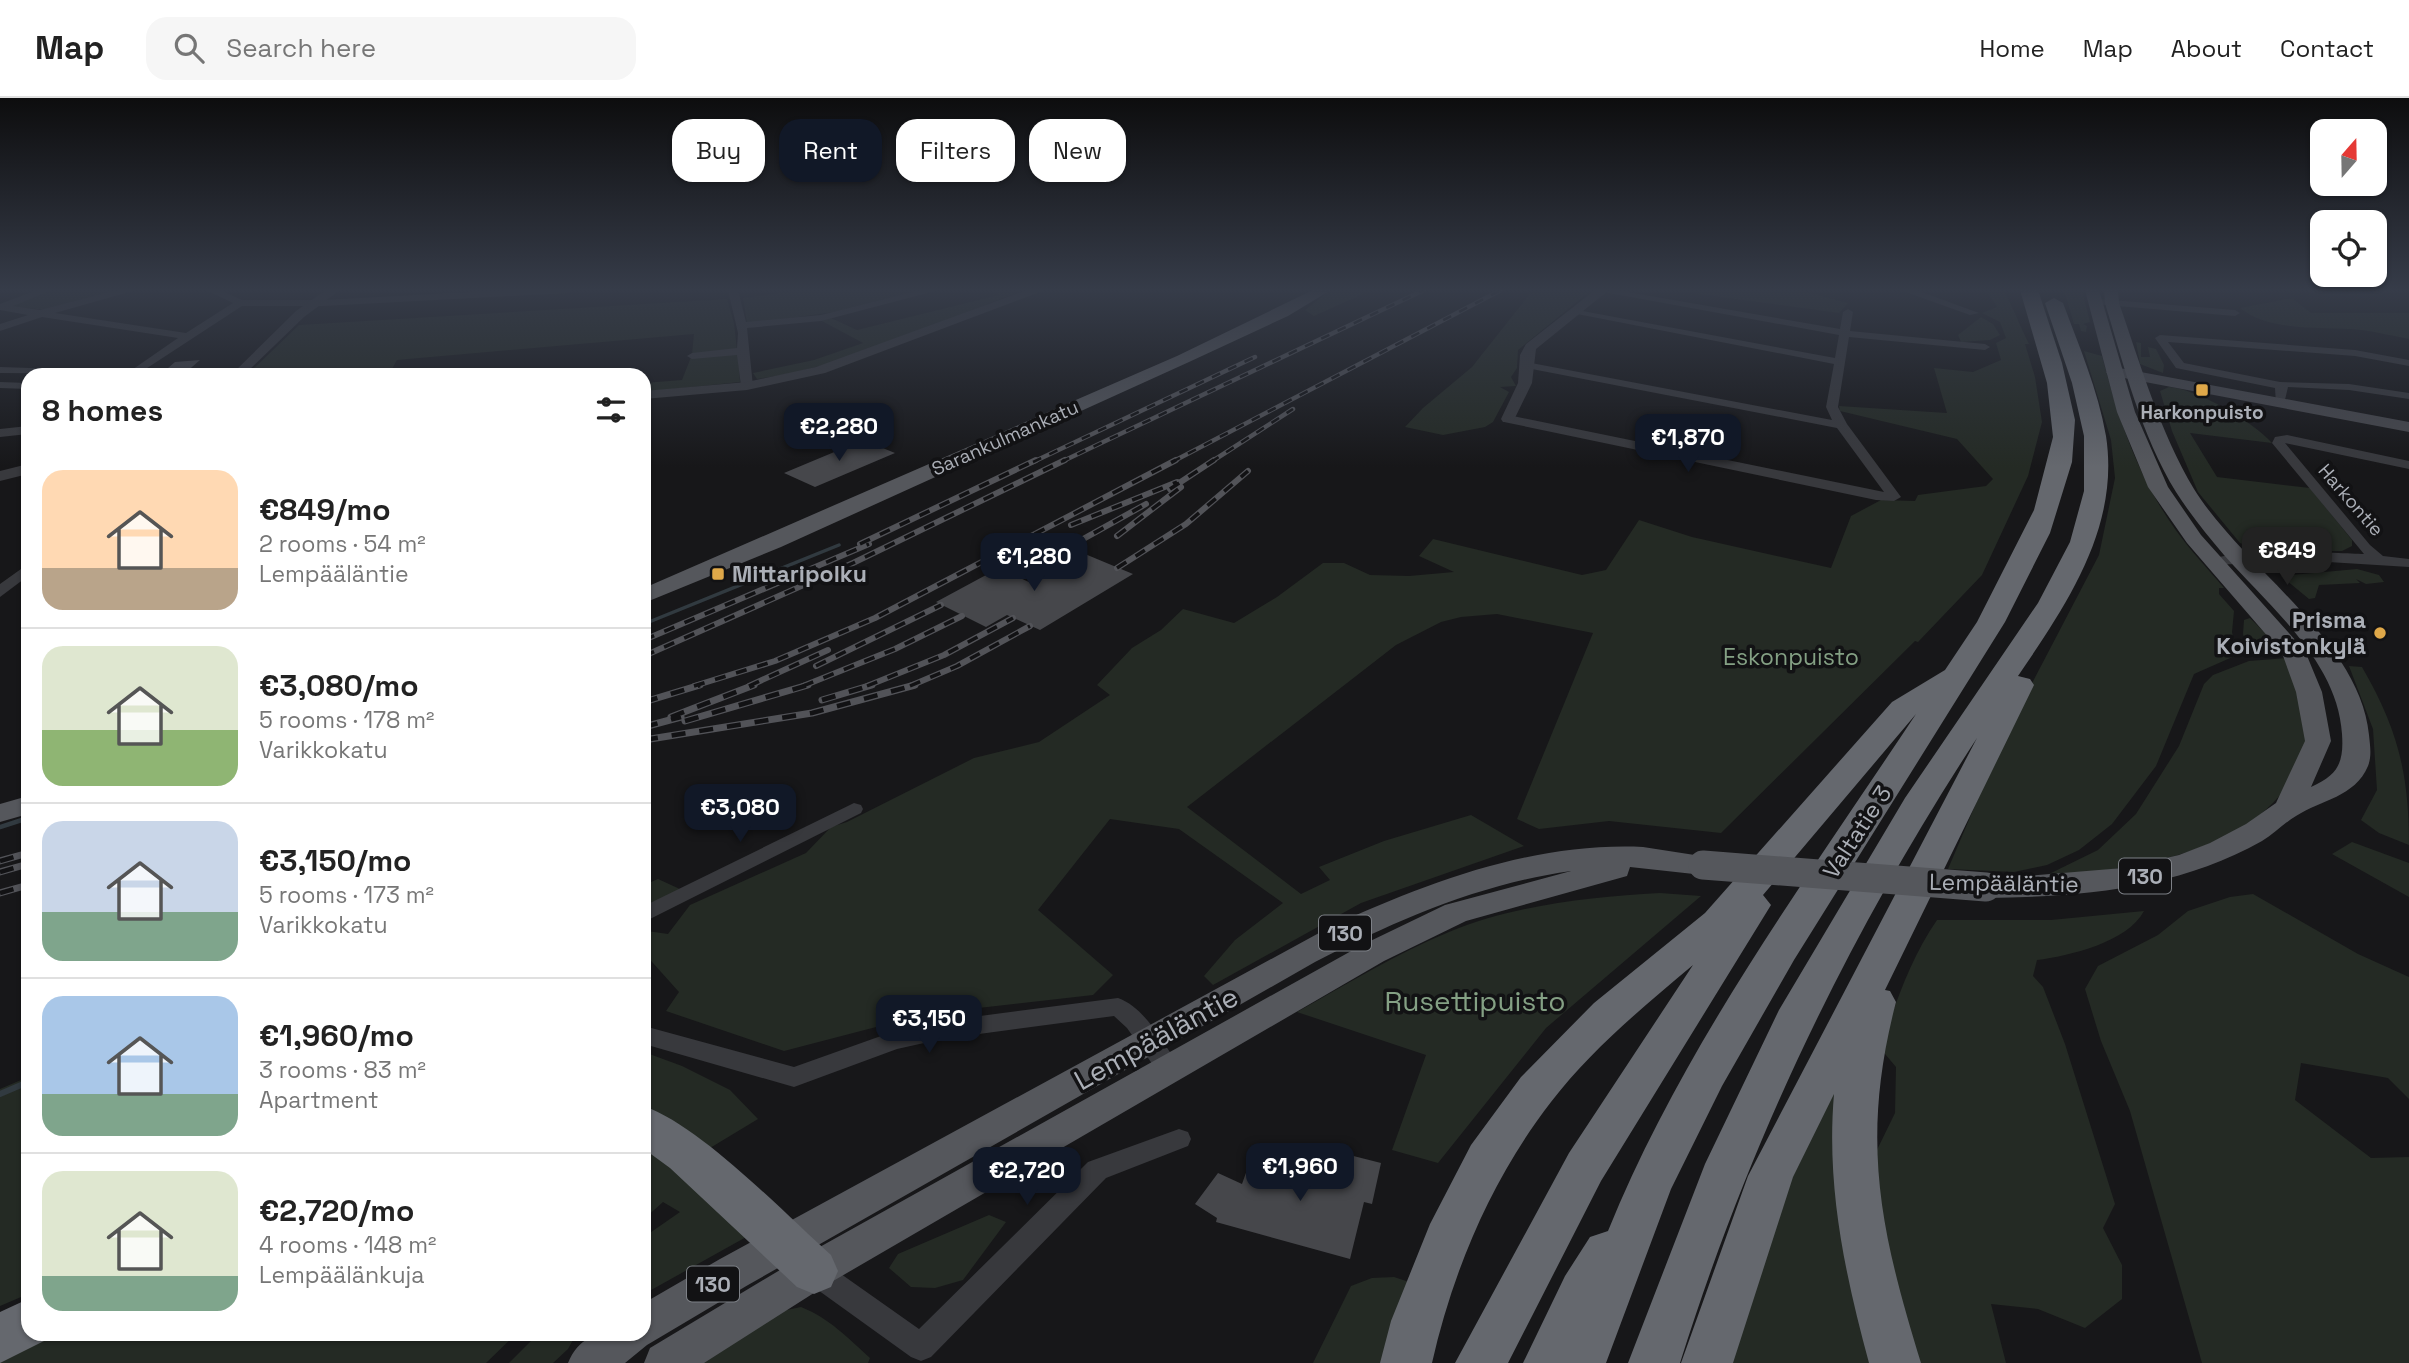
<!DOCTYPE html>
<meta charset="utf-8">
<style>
:root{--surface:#fff;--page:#f6f6f6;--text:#222;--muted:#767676;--line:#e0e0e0;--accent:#111827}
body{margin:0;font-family:"Space Grotesk",sans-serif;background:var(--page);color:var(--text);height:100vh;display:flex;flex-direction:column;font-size:26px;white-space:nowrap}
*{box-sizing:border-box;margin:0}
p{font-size:23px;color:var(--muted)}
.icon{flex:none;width:38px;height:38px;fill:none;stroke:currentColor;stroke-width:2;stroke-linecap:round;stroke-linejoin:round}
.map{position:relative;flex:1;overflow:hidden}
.sheet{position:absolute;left:21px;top:270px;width:630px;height:973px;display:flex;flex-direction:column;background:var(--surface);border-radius:21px;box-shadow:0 2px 5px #0004}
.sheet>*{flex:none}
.top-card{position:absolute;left:672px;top:21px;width:665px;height:63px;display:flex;gap:14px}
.needle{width:46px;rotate:20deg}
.controls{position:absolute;left:2310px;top:21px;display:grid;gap:14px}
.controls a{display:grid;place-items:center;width:77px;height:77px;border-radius:14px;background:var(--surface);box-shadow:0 2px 5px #0004;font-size:35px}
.price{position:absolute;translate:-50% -60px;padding:0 16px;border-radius:14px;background:var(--accent);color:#fff;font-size:23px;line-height:46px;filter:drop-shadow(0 2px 4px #0008)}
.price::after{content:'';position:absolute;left:50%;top:42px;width:21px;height:16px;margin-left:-10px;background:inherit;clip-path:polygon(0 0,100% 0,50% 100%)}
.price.active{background:#222;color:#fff}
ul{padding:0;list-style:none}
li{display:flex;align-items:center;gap:21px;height:175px;padding:0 21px}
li+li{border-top:2px solid var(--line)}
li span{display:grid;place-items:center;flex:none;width:196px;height:140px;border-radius:21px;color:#555}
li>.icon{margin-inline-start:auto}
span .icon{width:84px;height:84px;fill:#fffc;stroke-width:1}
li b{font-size:30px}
h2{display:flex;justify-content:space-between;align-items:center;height:84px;padding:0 21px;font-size:30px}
.tag{padding:0 24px;border-radius:21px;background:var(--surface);box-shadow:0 2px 5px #0004;font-size:24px;line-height:63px}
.tag.active{background:var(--accent);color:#fff}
header{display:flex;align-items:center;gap:42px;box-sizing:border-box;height:98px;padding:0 35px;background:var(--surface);border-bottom:2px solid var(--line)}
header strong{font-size:33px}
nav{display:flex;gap:38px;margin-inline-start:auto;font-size:24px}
.search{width:490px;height:63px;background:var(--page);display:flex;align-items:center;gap:18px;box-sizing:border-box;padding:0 24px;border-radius:21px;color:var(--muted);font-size:26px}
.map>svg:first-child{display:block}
</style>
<header>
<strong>Map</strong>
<div class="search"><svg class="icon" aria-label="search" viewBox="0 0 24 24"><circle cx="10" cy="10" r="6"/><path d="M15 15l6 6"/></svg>Search here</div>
<nav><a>Home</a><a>Map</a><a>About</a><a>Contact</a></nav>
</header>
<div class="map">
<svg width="2409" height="1265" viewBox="0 0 2409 1265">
<rect width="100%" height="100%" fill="#171719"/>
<path fill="#242a24" d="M49,192H127L47,212L6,208Z
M802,192H924L834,214L747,226L743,200Z
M992,192H1024C941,223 845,270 757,281L753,275L814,262L863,245L820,222L831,220L857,232L999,197Z
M1331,192H1372L1314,218L1305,212Z
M1533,192L1589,194L1518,252L1517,270L1511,279L1516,288L1500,289L1509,294L1493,324L1485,329L1443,337L1405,329L1423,310L1472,269Z
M1670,192H1798L1848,205L1839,215Z
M1980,192H2004C2013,210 2021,230 2029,246H2025L2035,279L2042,324L2028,378L1982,477L1918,544L1915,543L1721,735L1609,723L1539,731L1517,721L1593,535L1497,516L1461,519L1441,524L1396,547L1187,709L1301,796L1330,782L1319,769L1384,743L1471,717L1524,748L1361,805L1213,887L1204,878L1235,842L1283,805L1179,731L1110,721L1038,812L1113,877L1093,897L926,916L784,953L666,913L679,894L644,855V837L647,833L668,836L690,807L806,755L831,729L847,724L974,660L1039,644L1110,597L1097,587L1132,550L1161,532L1183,511L1234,525L1277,499L1323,465H1344L1370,477L1409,478L1454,474L1419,458L1433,441L1582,477L1606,472L1639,422L1692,439L1831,470L1851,418L1881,402L1915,403L1918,397L1986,388L1993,381L1957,341L1840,313L1839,308L1947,315L1934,270L1973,274L2001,262L1996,245L2006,240L2000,224L1982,215L1997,209L1988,195Z
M2064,192H2082L2090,224L2083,226L2087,228L2086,234L2081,233L2079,226H2074Z
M2292,200L2311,215H2409V241C2393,238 2377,234 2361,232C2323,228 2271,235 2240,210Z
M727,201L734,225L737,252L692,256L694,236L397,262L389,276H248L299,227Z
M1981,219L1993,226L2000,237L1990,242L1961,244L1958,237Z
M2136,244L2141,245V259H2150L2148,249L2156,251L2164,267L2163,275L2140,266Z
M2084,253L2102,258C2118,320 2138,379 2175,431C2190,452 2208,471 2224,490H2219V496L2234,513L2232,534L2237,557L2194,576L2156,668L2112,726L2079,752L2047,767L2014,774L1948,771L2006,635L2099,457L2115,380L2111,342Z
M738,256L740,284L644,294V285L682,282L691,259Z
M2169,289C2197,291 2254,324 2272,345L2190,335L2217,379L2310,390L2352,442V448L2342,453H2263L2240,445L2198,394L2172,333L2160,293Z
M2357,471L2379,477L2384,484L2366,486L2356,481L2360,485L2319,487L2315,500L2309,501L2281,478Z
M2250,520L2283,553L2264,555L2246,548L2243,536L2244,522Z
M2287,560C2292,577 2308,610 2307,626C2303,746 2140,774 2047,777L2098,752L2136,716L2179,648L2204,586L2213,577L2249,563Z
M2349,568L2362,569C2398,631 2409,676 2409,747L2379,735L2361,722L2377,692L2373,631Z
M2352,744L2409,765V799L2332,756Z
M658,781L682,792L644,814V787Z
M1660,795L1701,798L1546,930L1438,1065L1392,1052L1426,957L1297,914C1347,886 1396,856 1449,834C1515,807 1589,799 1660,795Z
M2253,796L2358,856L2409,879V1001L2388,980L2301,965L2295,1002L2371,1060L2409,1059V1265H2202L2130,1013L2101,943L2085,891L2098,868L2158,837L2188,813L2230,799Z
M2144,813C2128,844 2069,858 2037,862L2033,878L2043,889L2065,946L2115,1106L2103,1130L2122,1167V1201L2085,1230L2038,1211L1991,1206L2006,1265H1914L1890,1194L1875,1056L1895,1015L1896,969L1880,950C1896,905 1910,861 1937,822H2051Z
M644,954L682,968L730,992L758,1021L710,1050L644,1006Z
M1840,969L1882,1265H1726L1784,1094Z
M28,979V1196L0,1208V991Z
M644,1038L748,1138L644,1196V1139L680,1114L663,1104L644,1121Z
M989,1117L1006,1124L963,1182L935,1190L911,1189L889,1170L898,1156Z
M1394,1179L1412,1185L1382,1265H1313L1351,1188L1372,1180Z
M801,1209C829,1220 848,1240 870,1260L868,1265H687L777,1214Z
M28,1236H516L486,1265H0V1251Z
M537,1237L574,1240L568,1251L553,1265H509Z"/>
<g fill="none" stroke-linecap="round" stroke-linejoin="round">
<path stroke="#313a40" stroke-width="3.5" d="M644,526L839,447"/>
<path stroke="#313a40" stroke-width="4.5" d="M0,729L28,720"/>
<path stroke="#313a40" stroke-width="6" d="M0,996L28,984"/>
</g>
<path fill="#46474b" d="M200,262L184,276H161L175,264Z
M863,342L895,355L815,389L784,375Z
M1085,456L1133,476L1040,532L1007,517L986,529L936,504L999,470L1033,486Z
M1318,1049L1381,1065L1372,1106L1364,1104L1350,1161L1216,1124L1217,1120L1195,1106L1218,1075L1242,1086L1247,1072L1307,1088Z"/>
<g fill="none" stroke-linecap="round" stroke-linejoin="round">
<path fill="#38393d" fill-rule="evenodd" d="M37,192H52L13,208L40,212L118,192H136L55,215L186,235L233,205L206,192H220L242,202H323L507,192H573L568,195L323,208H242L138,276L0,275V269L120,273L126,276L178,240L42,219L0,233V226L28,217L0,212V206Z
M728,192H738L746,224L821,217L921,192H939L821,223L747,230L753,288L747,291L741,288L737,257L692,261L687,258L692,255L737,250L738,235Z
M1616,192L1840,231L1843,214L1848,211L1853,214L1850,233L1985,246L1990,249L1985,252L1849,239L1838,309L1847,326L1901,399L1894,403L1876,402L1504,324L1502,321L1508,317L1884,394L1837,330L1522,269L1520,267L1526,264L1832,322L1826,309L1834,266L1572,215L1577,212L1835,260L1839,237L1598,193Z
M1900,192H1916L1979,215L1970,217Z
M2098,201L2235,212L2240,215L2235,218L2094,206L2093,204Z
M2160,237L2355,252L2409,262V268L2355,258L2168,244L2184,265L2280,284L2349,286L2409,295V301L2349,292L2288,289L2284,306H2276L2275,290L2176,270L2155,240Z
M0,284L28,285V291L0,290Z
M28,328V336L0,339V331Z
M2287,337L2409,363V371L2285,345L2370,447L2383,458L2409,461V469L2312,463L2210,467L2208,464C2224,449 2337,455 2364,456L2272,345L2275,339Z
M28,466V478L0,499V486Z
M854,705L861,707L863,711L861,715L644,824V808Z
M1118,900C1144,909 1161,942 1176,963L1180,970L1176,977L1168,979L1160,977L1127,930L1114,918L942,941L897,951L794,989L644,946V928L794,969L895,933L942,923Z
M1179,1031L1188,1034L1191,1041L1188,1048L1106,1080L931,1259L921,1263L911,1259L804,1182L800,1173L804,1164L814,1160L824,1164L919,1231L1088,1064Z"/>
<path fill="#38393d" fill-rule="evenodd" d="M326,192H340L304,219L245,276H232L296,213Z
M1027,192H1045L825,275L747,292L644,301V293L747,284L816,269Z
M1595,192H1609L1536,251L1532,285L1513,324H1503L1501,321L1518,285L1520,257L1526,246Z
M28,366V376L0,383V373Z"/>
<path fill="#47484d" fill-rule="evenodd" d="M2114,269L2409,324V334L2108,277L2106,274Z"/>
<path fill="#55575c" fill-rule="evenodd" d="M1313,192H1331L1288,218L1189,264L781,449L644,505V490L1177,258Z
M2085,192H2099L2135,314L2168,389L2201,437L2305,553L2322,594L2331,643L2311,689C2338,677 2344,665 2342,636C2338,564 2269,508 2224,457C2207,437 2190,416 2176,394C2141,337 2124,268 2105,205L2104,192H2118L2119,205C2141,268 2160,334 2194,391C2242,469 2360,542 2369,637C2370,647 2372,658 2368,668C2355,699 2321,702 2296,718C2284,725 2274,736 2262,743C2177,791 2081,799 1986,800L1975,796L1971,789L1975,782L2123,770L2179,757L2210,745L2246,726L2276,705L2305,643L2296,594L2282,555L2187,445L2148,389L2117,314Z
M28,698V716L0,724V706Z
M1643,749L1714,760L1718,767L1714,774L1703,777L1630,769L1627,778L1466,823L1384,863L828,1186L704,1265H644L650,1250L800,1160L1362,847L1445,807L1571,773C1479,786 1397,822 1315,864L748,1187L647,1247L625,1265H568C583,1229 610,1236 644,1236V1205L720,1161L1330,829C1428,784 1534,744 1643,749Z"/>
<path fill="#65686e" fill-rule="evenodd" d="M2020,192H2038L2062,265L2075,322L2072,364L2050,435L2005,524L1794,862L1722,988L1671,1091L1606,1265H1523L1565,1178L1590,1139L1608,1133C1683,948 1806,782 1916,616L1763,797L1771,807L1601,1083L1508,1265H1455L1569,1055L1693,867C1643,909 1591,952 1551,1004C1492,1080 1453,1172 1432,1265H1380L1391,1223L1430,1126L1471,1047L1521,979L1594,905L1705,815L1892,604L1945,572L1977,524L2034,412L2053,339L2047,285Z
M2054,200L2063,205C2079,248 2098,292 2106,338C2120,429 2067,506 2018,578L2030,581L2034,587L1885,892L1890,893L1896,904C1860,1042 1880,1132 1921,1265H1869C1845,1176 1826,1089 1834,996L1793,1079L1733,1265H1681L1748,1078L1977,640C1848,838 1751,1039 1680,1265H1628L1705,1066L1779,912L1905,700L2038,505L2070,444L2084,393V338L2072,285L2045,205Z
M644,1008C702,1029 783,1114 831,1157L838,1173L831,1189L814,1196L797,1189L670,1070L644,1051Z
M28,1201V1236H49L46,1242L0,1265V1214Z"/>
<defs>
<path id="rail-far2" d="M1033,364L1255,259
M1061,364L1424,192
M1172,364L1501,192
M1211,364L1293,311"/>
<path id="rail-far1" d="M1170,391L1214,362
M1071,427L1177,384
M1117,438L1181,389
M860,446L1036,362
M1117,470L1186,426L1248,373
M1005,473L1062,442
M1017,478L1146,406
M644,542L869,446
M644,558L853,465L1065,362
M816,568L941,507
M694,588L775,563L875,520L1176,362
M749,588L828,552
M803,588L895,551L962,518
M867,588L944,557L1013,520
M910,588L957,568L1030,528"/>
<path id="rail" d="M822,602L872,587
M644,604L700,587
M671,619L754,587
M685,623L808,587
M644,629L681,619
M644,642L812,615L915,587
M0,763L28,755
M0,774L28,766
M0,795L28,787"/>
</defs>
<use href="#rail-far2" stroke="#525358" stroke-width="4.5"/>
<use href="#rail-far1" stroke="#525358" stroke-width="6"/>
<use href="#rail" stroke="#525358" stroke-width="7"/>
<use href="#rail-far2" stroke="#121214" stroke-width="2.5" stroke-dasharray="9" stroke-linecap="butt"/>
<use href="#rail-far1" stroke="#121214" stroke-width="3.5" stroke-dasharray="11" stroke-linecap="butt"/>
<use href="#rail" stroke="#121214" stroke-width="4.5" stroke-dasharray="14" stroke-linecap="butt"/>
<path stroke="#55575c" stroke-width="29" d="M1703,767L1986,789"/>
</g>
<linearGradient id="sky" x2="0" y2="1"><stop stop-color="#0d0d0e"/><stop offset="0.52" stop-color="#363c49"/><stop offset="1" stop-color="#363c49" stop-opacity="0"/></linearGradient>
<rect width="2409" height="369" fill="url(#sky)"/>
<g fill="#dfa849" stroke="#121214" stroke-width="2.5">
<rect x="2195" y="285" width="14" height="14" rx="3.5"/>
<rect x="711" y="469" width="14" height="14" rx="3.5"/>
<circle cx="2380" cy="535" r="7"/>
</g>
<g text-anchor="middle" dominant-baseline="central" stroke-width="7" stroke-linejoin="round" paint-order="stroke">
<g font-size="19" font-weight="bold" fill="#abafb7" stroke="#121214">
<text x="2202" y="314">Harkonpuisto</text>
</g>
<g font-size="19" fill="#abafb7" stroke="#121214">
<text transform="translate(1005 340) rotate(-24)">Sarankulmankatu</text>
<text transform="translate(2351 402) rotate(49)">Harkontie</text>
</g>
<g fill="#121214" stroke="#7d8086" stroke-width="2">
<rect x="2119" y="760.5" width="52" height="35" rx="5"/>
<rect x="1319" y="817.5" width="52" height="35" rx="5"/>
<rect x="687" y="1168.5" width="52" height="35" rx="5"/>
</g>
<g font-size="21" font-weight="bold" fill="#abafb7">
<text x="2145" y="778">130</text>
<text x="1345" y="835">130</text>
<text x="713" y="1186">130</text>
</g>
<g font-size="23" font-weight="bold" fill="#abafb7" stroke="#121214" text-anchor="start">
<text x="732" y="476">Mittaripolku</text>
<text x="2366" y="522" text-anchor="end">Prisma<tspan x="2366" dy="26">Koivistonkylä</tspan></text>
</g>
<g font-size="23" fill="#84a084" stroke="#121214">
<text x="1791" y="559">Eskonpuisto</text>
</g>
<g font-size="23" fill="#abafb7" stroke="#121214">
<text transform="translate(1857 734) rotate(-57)">Valtatie 3</text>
<text transform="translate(2004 785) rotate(1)">Lempääläntie</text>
</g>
<g font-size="28" fill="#84a084" stroke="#121214">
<text x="1475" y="903">Rusettipuisto</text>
</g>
<g font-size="28" fill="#abafb7" stroke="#121214">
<text transform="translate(1156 940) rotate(-29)">Lempääläntie</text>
</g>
</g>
</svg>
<div class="controls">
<a><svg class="needle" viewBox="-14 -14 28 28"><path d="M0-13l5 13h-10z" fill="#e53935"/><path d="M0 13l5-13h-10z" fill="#767676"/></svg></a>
<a><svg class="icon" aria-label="locate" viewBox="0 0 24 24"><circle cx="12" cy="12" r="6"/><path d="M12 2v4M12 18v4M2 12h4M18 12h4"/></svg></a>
</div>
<b class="price" style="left:839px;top:365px">€2,280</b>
<b class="price" style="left:1688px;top:376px">€1,870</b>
<b class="price active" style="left:2287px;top:489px">€849</b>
<b class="price" style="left:1034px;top:495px">€1,280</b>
<b class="price" style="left:740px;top:746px">€3,080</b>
<b class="price" style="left:929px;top:957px">€3,150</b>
<b class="price" style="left:1300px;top:1105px">€1,960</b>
<b class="price" style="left:1027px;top:1109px">€2,720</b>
<div class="top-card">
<a class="tag">Buy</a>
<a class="tag active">Rent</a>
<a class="tag">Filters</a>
<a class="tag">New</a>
</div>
<section class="sheet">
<h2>8 homes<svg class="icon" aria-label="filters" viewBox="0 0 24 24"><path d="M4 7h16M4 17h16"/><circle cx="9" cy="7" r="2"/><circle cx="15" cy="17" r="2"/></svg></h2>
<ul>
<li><span style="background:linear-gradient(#ffd9b3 70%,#b9a48a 0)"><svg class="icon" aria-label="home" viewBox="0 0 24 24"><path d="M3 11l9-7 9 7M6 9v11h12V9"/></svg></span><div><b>€849/mo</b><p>2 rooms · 54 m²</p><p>Lempääläntie</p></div></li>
<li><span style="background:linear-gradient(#dfe7d0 60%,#8fb573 0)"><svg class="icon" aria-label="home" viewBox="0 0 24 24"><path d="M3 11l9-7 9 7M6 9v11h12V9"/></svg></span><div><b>€3,080/mo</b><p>5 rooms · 178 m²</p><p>Varikkokatu</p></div></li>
<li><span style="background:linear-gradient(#c9d6e8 65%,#7fa58c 0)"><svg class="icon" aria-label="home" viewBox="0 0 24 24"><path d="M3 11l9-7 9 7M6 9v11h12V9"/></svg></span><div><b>€3,150/mo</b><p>5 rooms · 173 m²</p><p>Varikkokatu</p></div></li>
<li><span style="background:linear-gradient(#a9c7e8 70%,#7fa58c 0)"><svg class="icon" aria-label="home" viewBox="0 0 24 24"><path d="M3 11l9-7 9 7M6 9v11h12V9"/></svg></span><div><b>€1,960/mo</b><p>3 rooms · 83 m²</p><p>Apartment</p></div></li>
<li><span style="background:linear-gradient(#dfe7d0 75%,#7fa58c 0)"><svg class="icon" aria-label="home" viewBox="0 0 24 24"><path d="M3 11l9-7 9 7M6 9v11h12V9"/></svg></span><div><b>€2,720/mo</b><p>4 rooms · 148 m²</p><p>Lempäälänkuja</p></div></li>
</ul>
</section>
</div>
